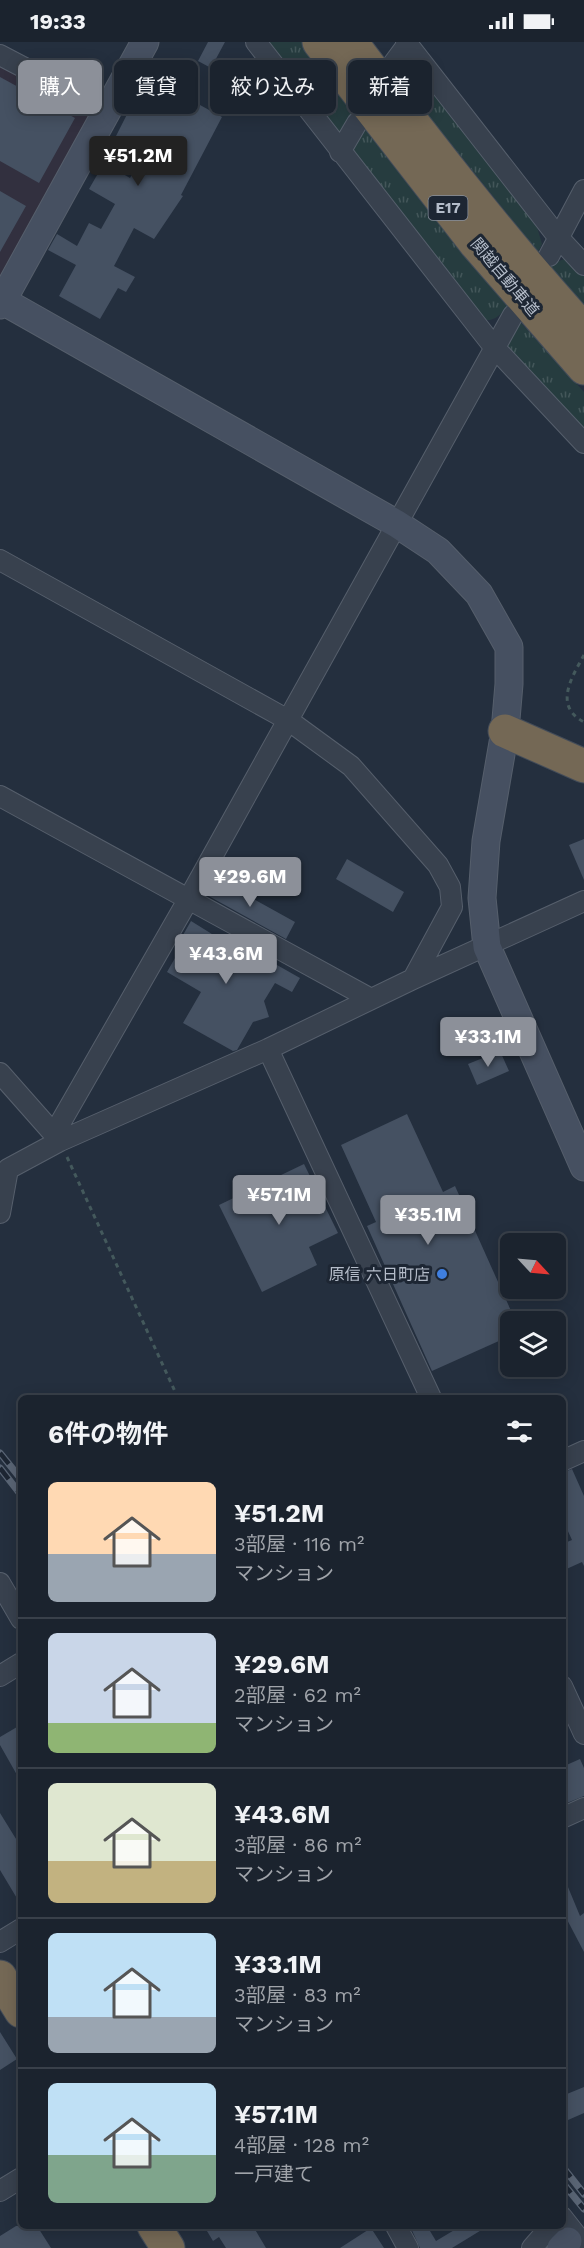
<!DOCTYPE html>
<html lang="ja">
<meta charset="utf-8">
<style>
:root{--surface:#1b232e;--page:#282f3a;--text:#f1f3f6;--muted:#a0a4aa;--line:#39404a;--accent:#8c9099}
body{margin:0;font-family:"Work Sans","Noto Sans JP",sans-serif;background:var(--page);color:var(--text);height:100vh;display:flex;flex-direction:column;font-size:22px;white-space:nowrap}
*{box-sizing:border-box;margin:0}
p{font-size:20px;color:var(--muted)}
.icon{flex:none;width:33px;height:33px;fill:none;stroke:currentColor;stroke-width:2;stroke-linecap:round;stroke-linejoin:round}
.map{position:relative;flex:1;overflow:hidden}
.sheet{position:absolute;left:18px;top:1353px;width:548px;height:834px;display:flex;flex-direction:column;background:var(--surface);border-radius:9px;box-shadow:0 3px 15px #0003,0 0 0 2px var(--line)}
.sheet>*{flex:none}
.hud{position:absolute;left:18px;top:18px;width:549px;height:54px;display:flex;gap:12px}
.needle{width:39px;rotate:116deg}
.buttons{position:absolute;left:500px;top:1191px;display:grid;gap:12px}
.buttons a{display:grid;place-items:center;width:66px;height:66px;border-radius:9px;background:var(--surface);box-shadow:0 3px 15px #0003,0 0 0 2px var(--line);font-size:30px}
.price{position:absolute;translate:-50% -51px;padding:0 14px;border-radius:6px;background:var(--accent);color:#fff;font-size:20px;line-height:39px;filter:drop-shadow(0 2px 3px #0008)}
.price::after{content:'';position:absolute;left:50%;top:36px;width:18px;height:14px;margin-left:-9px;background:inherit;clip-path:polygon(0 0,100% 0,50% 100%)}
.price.current{background:#222;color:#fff}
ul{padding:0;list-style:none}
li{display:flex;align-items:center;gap:18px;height:150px;padding:0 30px}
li+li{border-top:2px solid var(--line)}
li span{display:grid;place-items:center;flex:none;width:168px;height:120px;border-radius:9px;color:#555}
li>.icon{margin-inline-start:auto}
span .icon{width:72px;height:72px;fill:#fffc;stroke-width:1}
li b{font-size:26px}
h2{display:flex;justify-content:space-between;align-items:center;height:72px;padding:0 30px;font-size:26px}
.pill{padding:0 21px;border-radius:9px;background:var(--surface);box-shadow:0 3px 15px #0003,0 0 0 2px var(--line);font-size:21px;line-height:54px}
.pill.current{background:var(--accent);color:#fff}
.status{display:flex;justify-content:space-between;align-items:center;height:42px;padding:0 30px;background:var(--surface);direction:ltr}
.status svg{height:16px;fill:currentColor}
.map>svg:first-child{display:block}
</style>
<div class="status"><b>19:33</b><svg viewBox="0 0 49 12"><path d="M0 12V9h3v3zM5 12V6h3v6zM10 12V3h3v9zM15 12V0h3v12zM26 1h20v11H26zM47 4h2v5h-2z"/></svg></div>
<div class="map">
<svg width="584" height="2206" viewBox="0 0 584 2206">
<defs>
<pattern id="grass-tufts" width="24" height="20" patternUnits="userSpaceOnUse" patternTransform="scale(1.5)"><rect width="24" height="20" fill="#263c3f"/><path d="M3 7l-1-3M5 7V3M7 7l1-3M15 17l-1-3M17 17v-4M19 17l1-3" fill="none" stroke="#435659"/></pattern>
</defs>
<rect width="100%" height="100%" fill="#242f3e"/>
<path fill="#32303f" d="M0,13L107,69L0,258Z"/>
<path fill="url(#grass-tufts)" d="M265,0H302L353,72L346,88L337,90Z
M410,24L418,29L538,182L537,185L542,202L538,210L395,32C399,26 403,25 410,24Z
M363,85L431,172L507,264C502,272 494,280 483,278L350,110Z
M567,216L584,227V262L551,225L554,221Z
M520,280L584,350V390L506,306Z"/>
<path fill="#455162" d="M208,0H225L211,26L198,19Z
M155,17L189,36L174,61L195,72L200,63L222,75L181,153L183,154L154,197L134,186L114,224L135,235L126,250L118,246L100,277L59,254L76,223L48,208L57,192L77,204L89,181L101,187L115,162L89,147L104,121L130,136L144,112L115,96Z
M0,35L75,76L39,141L0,119Z
M0,149L26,164L0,210Z
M584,797V838L569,803Z
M347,817L404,850L393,870L336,837Z
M214,835L295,880L286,897L205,852Z
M191,879L228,902L231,897L300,936L292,950L275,941L264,959L269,975L253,980L237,1008L233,1009L183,981L201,950L167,930L183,902L179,900Z
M500,1009L509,1029L477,1043L468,1022Z
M407,1072L443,1150L455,1144L516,1280H510V1294L432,1329L367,1184L376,1180L341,1103Z
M304,1122L338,1191L309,1205L317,1223L262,1250L219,1163Z
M572,1427L584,1454V1524L582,1520L562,1529V1502L572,1498L562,1476V1431Z
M17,1685L21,1692V1740L0,1703V1695Z
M580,1717L584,1726V1754L562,1763V1725Z
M0,1771L21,1805V1863L0,1828Z
M563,1833L580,1874L584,1871V1910L562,1868Z
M0,1990L17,2017L0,2028Z
M584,2045V2071L568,2078L562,2065V2054Z
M16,2184H37L51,2206H0V2194Z
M204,2184H253L266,2206H226L219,2195L213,2199Z
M410,2184H427L436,2199L461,2184H488L452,2206H420Z
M371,2186L384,2206H340Z"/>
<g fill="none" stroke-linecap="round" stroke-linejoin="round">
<defs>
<path id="street" d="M256,0L494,305L584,401
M406,0L558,195L584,223
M0,13L107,69
M393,22L407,3
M340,110L357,81
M549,214L584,148
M0,518L288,678L351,724L438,823L450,845L452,865L413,937
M0,754L371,957
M268,1007L431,1356
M0,1031L60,1099
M54,1092L188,858L513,273
M0,1171L8,1127L60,1099L268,1007L413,937L584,859
M562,1419L584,1409
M0,1541L21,1577
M0,1634L21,1621
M562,1644L584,1692
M562,1776L584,1766
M0,1900L21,1887
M0,2149L21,2136
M562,2175L584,2203
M396,2184L408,2206
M532,2206L551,2184"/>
<path id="secondary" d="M3,259L397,482L438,509L479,552L509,605V642L505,689L486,799L482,856L487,905L584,1125
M0,263L145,0
M561,2206L568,2199"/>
<path id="highway" d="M319,0L476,202L584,326
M351,0C426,99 501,196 584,288
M505,689L584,724
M0,1935L21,1969
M154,2184L168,2206"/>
</defs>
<use href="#street" stroke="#565f6c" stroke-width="22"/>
<use href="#secondary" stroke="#565f6c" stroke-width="29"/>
<use href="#highway" stroke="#434c59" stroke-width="35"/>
<path stroke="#44595c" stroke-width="3" stroke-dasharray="4.5 4.5" stroke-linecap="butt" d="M584,613C572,635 553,664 584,680
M67,1115L178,1356"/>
<use href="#street" stroke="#38414e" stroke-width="20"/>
<use href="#secondary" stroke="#465061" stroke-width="27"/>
<use href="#highway" stroke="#746855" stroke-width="33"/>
<defs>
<path id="rail" d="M0,1411L21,1437
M0,1426L21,1453
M562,2124L584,2152
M562,2140L584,2167"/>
</defs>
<use href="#rail" stroke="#5a6575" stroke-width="7"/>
<use href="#rail" stroke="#1d2633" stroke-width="4.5" stroke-dasharray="14" stroke-linecap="butt"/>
</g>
<circle fill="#3f7fe0" stroke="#1d2633" stroke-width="2" cx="442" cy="1232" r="6"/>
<g text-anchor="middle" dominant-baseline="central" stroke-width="6" stroke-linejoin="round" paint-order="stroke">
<rect fill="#1d2633" stroke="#878f9c" stroke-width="1.5" x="428.5" y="154" width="39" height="24" rx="4.5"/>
<g font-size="15" font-weight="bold" fill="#b4bcc9">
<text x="448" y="166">E17</text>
</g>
<g font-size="16" fill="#b4bcc9" stroke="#1d2633">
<text transform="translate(505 235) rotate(50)">関越自動車道</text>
</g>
<g font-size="16" fill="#b4bcc9" stroke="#1d2633" text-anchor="end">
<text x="430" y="1232">原信 六日町店</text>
</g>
</g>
</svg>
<div class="buttons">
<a><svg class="needle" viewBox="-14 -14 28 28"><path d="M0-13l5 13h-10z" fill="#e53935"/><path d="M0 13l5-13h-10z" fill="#a0a4aa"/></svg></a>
<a><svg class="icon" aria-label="layers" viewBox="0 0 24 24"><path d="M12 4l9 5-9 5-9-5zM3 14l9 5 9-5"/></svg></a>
</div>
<b class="price current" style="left:138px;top:145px">¥51.2M</b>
<b class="price" style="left:250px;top:866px">¥29.6M</b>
<b class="price" style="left:226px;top:943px">¥43.6M</b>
<b class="price" style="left:488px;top:1026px">¥33.1M</b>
<b class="price" style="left:279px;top:1184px">¥57.1M</b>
<b class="price" style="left:428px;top:1204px">¥35.1M</b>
<div class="hud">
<a class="pill current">購入</a>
<a class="pill">賃貸</a>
<a class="pill">絞り込み</a>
<a class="pill">新着</a>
</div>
<section class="sheet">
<h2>6件の物件<svg class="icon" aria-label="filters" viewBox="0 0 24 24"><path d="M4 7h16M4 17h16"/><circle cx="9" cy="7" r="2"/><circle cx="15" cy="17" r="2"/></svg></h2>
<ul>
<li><span style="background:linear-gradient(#ffd9b3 60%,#9aa5b1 0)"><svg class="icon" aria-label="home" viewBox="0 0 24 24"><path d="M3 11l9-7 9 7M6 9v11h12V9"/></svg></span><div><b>¥51.2M</b><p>3部屋 · 116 m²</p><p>マンション</p></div></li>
<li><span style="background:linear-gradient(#c9d6e8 75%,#8fb573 0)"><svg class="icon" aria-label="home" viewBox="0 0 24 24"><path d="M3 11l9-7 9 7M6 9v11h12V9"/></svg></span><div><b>¥29.6M</b><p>2部屋 · 62 m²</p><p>マンション</p></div></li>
<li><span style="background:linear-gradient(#dfe7d0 65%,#c2b280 0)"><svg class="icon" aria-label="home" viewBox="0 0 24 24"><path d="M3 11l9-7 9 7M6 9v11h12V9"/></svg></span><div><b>¥43.6M</b><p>3部屋 · 86 m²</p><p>マンション</p></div></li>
<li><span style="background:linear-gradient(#bfe0f5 70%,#9aa5b1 0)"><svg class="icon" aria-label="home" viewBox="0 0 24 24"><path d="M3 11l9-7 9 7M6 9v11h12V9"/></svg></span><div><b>¥33.1M</b><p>3部屋 · 83 m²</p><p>マンション</p></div></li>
<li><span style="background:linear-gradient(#bfe0f5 60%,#7fa58c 0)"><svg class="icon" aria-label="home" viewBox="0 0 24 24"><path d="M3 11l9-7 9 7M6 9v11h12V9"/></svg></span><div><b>¥57.1M</b><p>4部屋 · 128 m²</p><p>一戸建て</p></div></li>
</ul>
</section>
</div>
